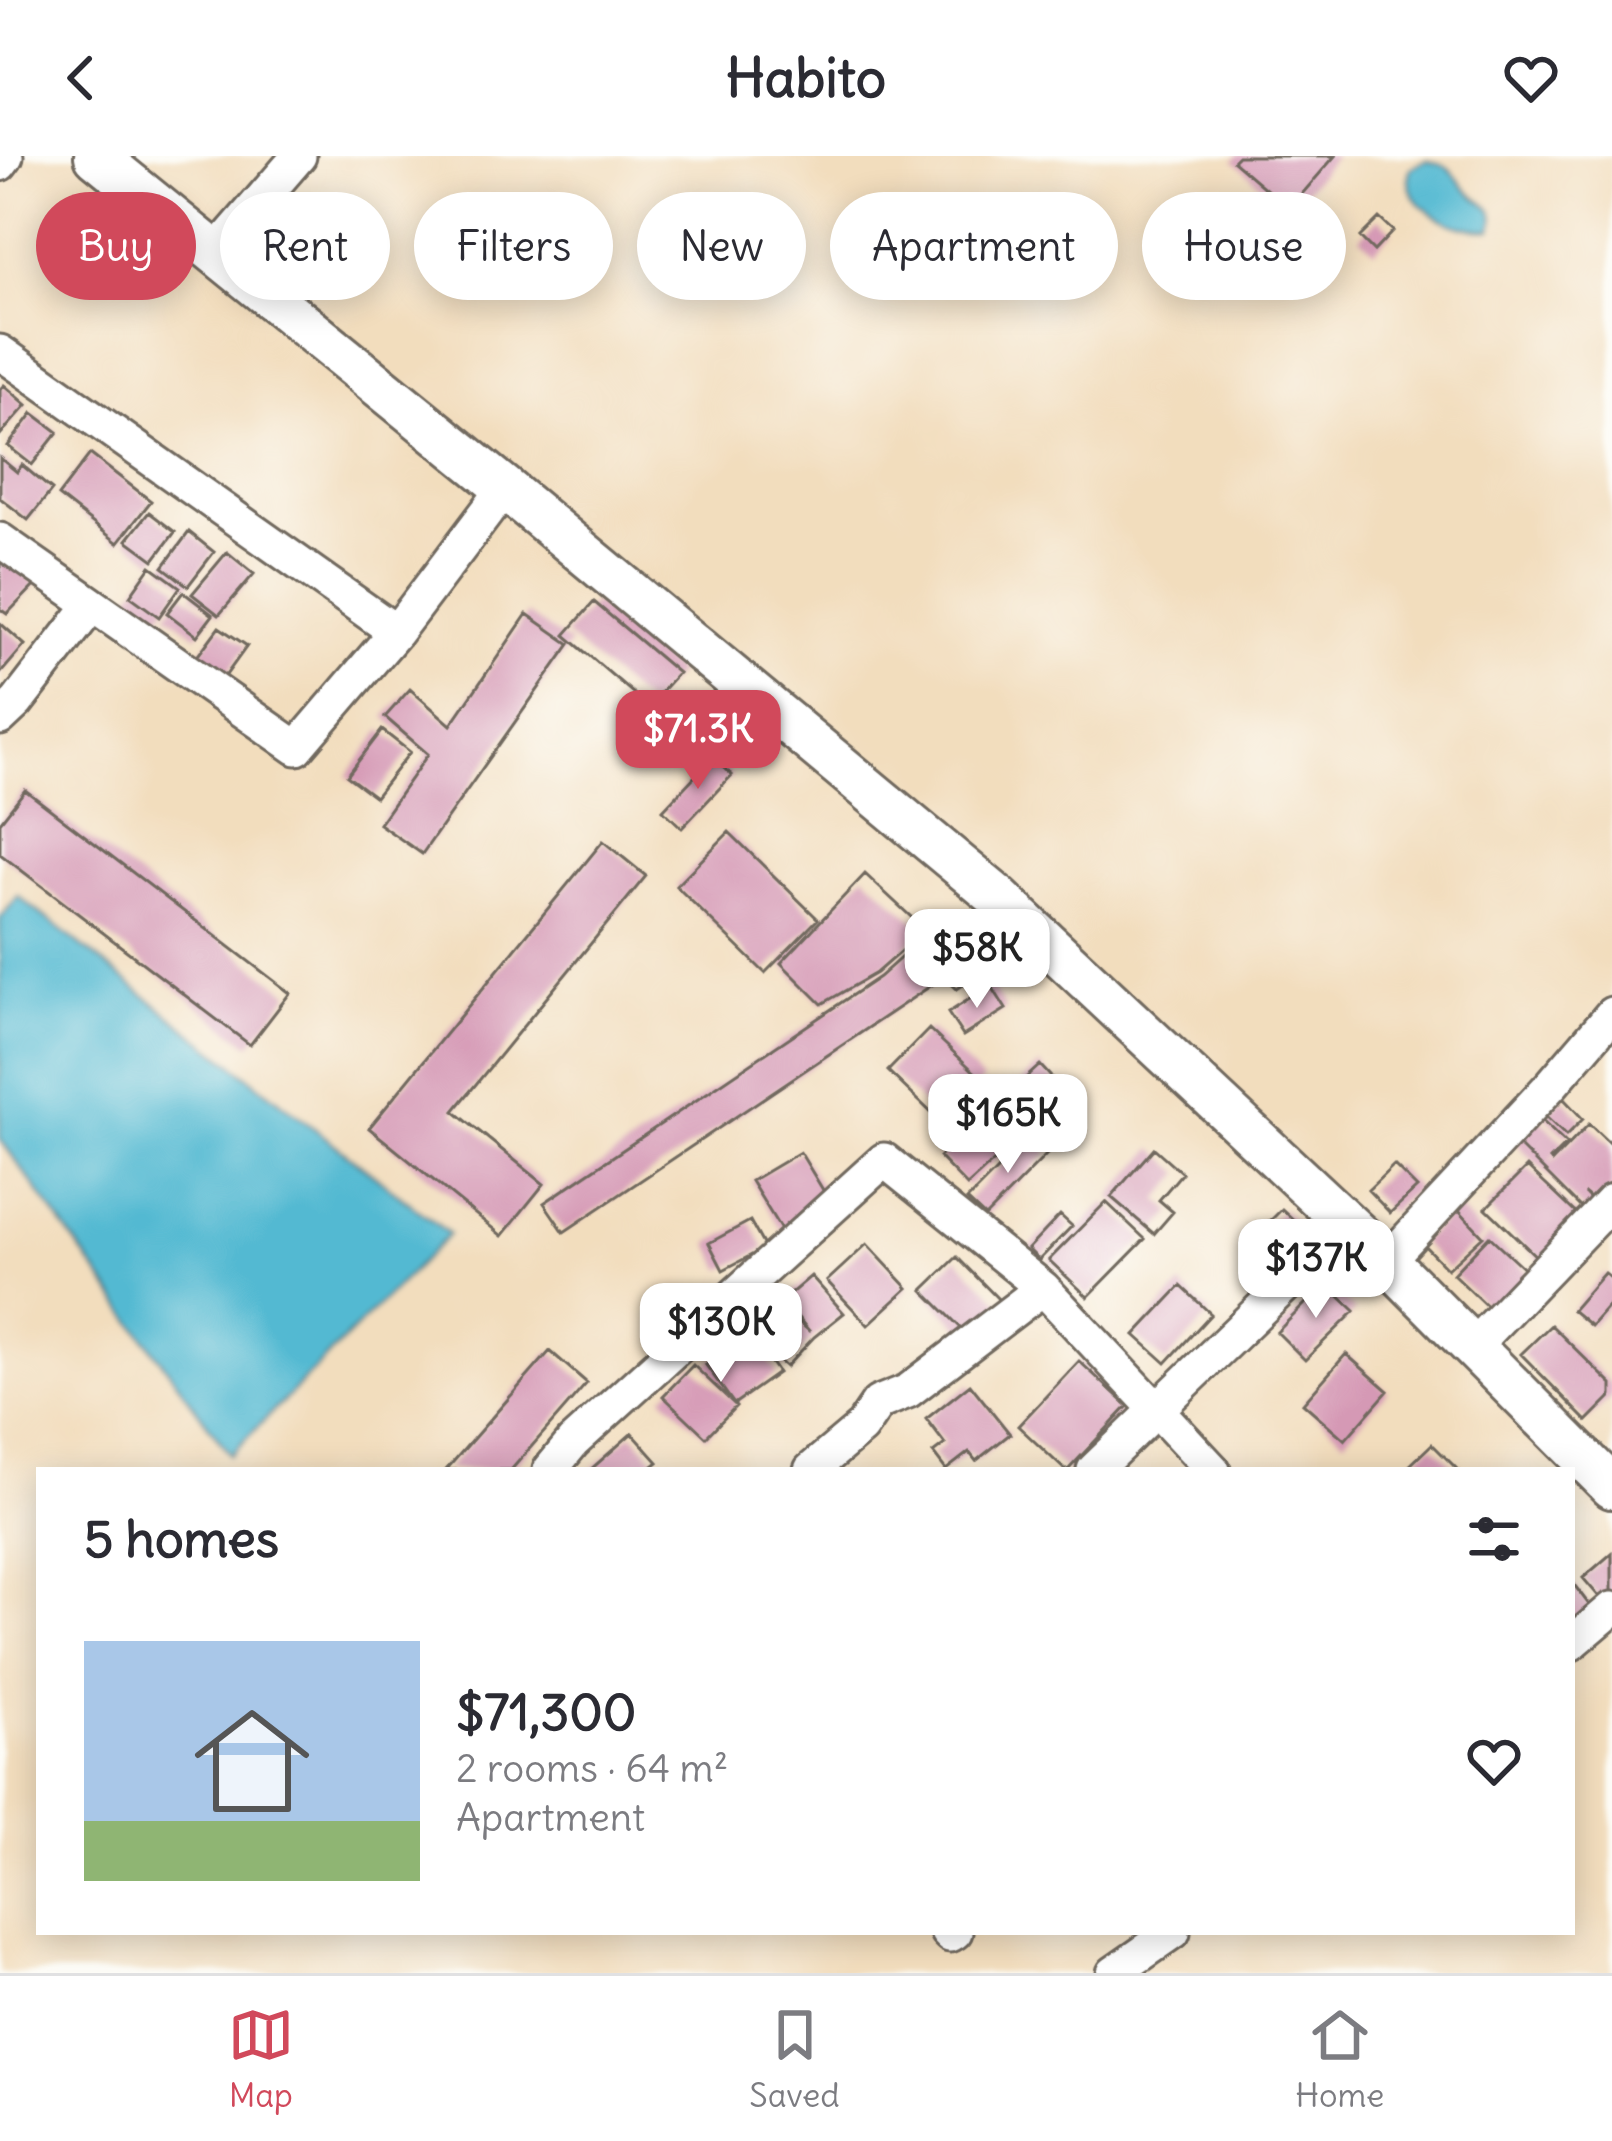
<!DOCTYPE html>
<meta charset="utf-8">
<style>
:root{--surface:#fff;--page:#f2f2f3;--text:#2b2b33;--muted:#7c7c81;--line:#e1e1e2;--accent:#d1495b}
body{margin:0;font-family:Delius,sans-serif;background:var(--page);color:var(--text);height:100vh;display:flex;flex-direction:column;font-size:45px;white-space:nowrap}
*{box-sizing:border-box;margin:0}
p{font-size:39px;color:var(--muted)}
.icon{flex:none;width:66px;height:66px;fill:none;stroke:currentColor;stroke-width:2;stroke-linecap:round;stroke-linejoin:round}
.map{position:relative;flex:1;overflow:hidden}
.panel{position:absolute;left:36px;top:1311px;width:1539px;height:468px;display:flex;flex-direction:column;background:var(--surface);border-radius:0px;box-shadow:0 6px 30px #0003}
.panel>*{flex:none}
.banner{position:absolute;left:36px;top:36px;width:1542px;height:108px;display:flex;gap:24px}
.price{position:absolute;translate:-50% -102px;padding:0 27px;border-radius:24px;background:#fff;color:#222;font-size:39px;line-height:78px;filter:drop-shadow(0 3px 6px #0008)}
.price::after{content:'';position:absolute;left:50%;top:72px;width:36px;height:27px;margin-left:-18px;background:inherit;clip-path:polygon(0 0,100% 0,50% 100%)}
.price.current{background:var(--accent);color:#fff}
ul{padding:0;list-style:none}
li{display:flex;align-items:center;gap:36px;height:300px;padding:0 48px}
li+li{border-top:3px solid var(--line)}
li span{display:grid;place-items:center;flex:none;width:336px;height:240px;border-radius:0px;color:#555}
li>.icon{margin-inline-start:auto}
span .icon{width:144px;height:144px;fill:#fffc;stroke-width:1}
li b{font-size:51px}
h2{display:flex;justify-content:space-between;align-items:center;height:144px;padding:0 48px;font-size:51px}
.pill{padding:0 42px;border-radius:54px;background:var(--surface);box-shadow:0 6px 30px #0003;font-size:42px;line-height:108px}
.pill.current{background:var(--accent);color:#fff}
header{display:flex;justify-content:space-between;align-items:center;height:156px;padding:0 48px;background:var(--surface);font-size:54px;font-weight:700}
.tabs{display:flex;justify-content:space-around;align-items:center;height:168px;border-top:3px solid var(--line);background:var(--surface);font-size:33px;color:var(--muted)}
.tabs a{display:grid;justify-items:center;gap:6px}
.tabs .current{color:var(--accent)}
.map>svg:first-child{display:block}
</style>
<header><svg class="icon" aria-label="back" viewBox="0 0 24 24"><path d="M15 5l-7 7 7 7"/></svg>Habito<svg class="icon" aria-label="heart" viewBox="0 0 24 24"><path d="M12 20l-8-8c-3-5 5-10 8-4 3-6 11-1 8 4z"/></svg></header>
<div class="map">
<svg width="1612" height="1817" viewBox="0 0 1612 1817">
<rect width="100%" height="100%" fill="#fdfcf7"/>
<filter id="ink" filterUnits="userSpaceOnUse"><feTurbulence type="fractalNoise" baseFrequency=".00833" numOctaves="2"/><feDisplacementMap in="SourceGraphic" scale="24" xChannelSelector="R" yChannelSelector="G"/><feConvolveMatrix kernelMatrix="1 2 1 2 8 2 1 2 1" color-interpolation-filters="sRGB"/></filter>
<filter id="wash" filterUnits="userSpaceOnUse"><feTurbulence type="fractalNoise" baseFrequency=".004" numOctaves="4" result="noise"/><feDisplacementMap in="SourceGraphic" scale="48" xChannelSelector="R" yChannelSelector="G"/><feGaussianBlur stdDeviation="2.7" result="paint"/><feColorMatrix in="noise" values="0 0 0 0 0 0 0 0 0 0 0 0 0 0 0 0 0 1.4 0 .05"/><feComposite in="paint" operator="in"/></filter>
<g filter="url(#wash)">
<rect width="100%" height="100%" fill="#f2ddbd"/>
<path fill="#53b9d2" stroke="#3f727e" stroke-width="3" d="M1426,5C1453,8 1450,15 1466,33C1479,49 1500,47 1492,73C1458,77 1400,52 1410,12Z
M18,740L449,1078L230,1299L0,983V763Z"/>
<g id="blocks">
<path fill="#d599b5" d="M1238,0H1335L1289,53L1233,5Z
M1379,62L1393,75L1374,95L1360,81Z
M4,229L27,249L0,279V233Z
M33,257L58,276L32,309L8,290Z
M90,298L151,345L118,387L58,340Z
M0,302L17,316L22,309L52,334L28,364L0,342Z
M149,356L175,376L154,404L127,384Z
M189,376L214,396L188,430L163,411Z
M0,395L36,428L7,458L0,453Z
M227,396L254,418L219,459L192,438Z
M151,410L180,431L159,461L130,440Z
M183,436L213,459L197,480L167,457Z
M594,446L678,517L648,550L565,479Z
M527,458L570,488L422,698L379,668L428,598L385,561L410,533L451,569Z
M0,467L25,489L0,518Z
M219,471L247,490L224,522L196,502Z
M382,574L410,596L375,641L347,620Z
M713,601L732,619L682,672L663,654Z
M25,634L290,837L250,889L0,698V666Z
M729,676L818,763L765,817L676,730Z
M603,685L646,720L454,955L544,1028L502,1080L369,972Z
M865,718L925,774L876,817L822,848L781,807Z
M951,757L1003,802L957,833L944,821L564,1076L544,1047L879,821Z
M991,829L1006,853L963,880L948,857Z
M929,873L983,924L942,967L888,915Z
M1040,909L1083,956L1047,988L1005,941Z
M1563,942L1583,963L1566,980L1545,960Z
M1535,958L1566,988L1550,1004L1552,1006L1589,968L1612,990V1032L1597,1048L1584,1037L1598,1051L1589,1060L1511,982Z
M984,959L1012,989L967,1030L939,1001Z
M1032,979L1049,996L985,1061L967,1044Z
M1154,992L1182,1017L1159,1044L1173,1056L1154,1078L1111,1041Z
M800,996L829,1044L781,1074L751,1025Z
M1394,1009L1417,1032L1390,1057L1368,1034Z
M1527,1011L1586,1067L1545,1109L1486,1052Z
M1106,1046L1145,1083L1088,1141L1049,1104Z
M1457,1052L1483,1080L1447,1113L1421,1086Z
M1282,1053L1302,1072L1275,1099L1255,1080Z
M1060,1059L1072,1070L1039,1104L1028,1093Z
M750,1065L765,1092L723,1114L709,1087Z
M1489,1080L1531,1119L1495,1158L1453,1118Z
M867,1088L908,1132L868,1169L827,1125Z
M957,1101L1002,1147L969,1180L923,1134Z
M1604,1117L1612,1124V1146L1591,1170L1572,1154Z
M811,1120L844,1157L814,1181L786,1211L752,1180L781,1150L810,1176L783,1144Z
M1326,1127L1355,1155L1305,1204L1277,1176Z
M1181,1130L1211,1158L1166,1207L1135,1179Z
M1551,1169L1612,1229V1240L1587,1265L1521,1198Z
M750,1177L778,1217L734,1248L736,1250L706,1281L663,1240L693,1209L734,1248L706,1209Z
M550,1195L587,1227L511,1314H446Z
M1346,1198L1388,1235L1345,1284L1303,1247Z
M1079,1205L1128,1250L1068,1314H1065L1018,1270Z
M970,1228L1010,1278L976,1305L969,1296L946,1314L933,1297L945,1288L926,1263Z
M632,1277L658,1306L648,1314H590Z
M1432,1288L1458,1314H1405Z
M1612,1397V1444L1606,1449L1583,1422Z
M1572,1426L1596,1458L1572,1476Z"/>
</g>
</g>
<g filter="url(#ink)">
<use href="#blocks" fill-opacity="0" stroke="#71695e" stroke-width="3"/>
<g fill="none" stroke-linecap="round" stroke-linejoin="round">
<defs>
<path id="minor" d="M0,8L6,0
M215,97L299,0
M0,196L396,476
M0,384L297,592L396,476L505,332
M0,562L17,546L91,450
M1387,1105L1552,928L1612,858
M1472,1191L1612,1045
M550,1314L573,1286L884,1004L1043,1132L1213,1314
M811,1314L861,1272L878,1247L908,1235L1043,1132
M1094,1314L1348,1069
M1572,1487L1612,1453
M947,1776L950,1779L955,1776
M1114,1817L1173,1776"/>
<path id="tertiary" d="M96,0L505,332L999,742L1387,1105L1612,1331"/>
</defs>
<use href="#minor" stroke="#71695e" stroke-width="39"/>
<use href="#tertiary" stroke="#71695e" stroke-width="48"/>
<use href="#minor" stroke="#fff" stroke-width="33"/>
<use href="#tertiary" stroke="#fff" stroke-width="42"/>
</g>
</g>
</svg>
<b class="price current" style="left:698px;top:636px">$71.3K</b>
<b class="price" style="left:977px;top:855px">$58K</b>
<b class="price" style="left:1008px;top:1020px">$165K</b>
<b class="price" style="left:1316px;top:1165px">$137K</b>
<b class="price" style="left:721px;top:1229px">$130K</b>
<div class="banner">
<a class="pill current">Buy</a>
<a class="pill">Rent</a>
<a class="pill">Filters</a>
<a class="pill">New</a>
<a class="pill">Apartment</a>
<a class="pill">House</a>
</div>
<section class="panel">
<h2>5 homes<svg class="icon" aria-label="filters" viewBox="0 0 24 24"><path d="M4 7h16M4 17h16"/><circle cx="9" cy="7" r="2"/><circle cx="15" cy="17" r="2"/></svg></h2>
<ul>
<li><span style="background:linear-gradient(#a9c7e8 75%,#8fb573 0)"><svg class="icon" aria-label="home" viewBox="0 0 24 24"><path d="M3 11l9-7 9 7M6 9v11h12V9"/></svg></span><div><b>$71,300</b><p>2 rooms · 64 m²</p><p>Apartment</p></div><svg class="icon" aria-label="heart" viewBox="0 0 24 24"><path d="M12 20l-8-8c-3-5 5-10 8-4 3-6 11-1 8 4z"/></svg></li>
</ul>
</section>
</div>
<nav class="tabs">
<a class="current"><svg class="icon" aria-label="map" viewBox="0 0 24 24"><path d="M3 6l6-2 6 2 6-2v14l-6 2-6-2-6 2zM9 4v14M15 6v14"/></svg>Map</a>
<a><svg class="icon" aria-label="saved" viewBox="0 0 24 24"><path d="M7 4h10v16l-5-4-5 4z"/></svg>Saved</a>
<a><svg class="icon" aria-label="home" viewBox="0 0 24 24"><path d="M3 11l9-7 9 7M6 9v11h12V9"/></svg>Home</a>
</nav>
